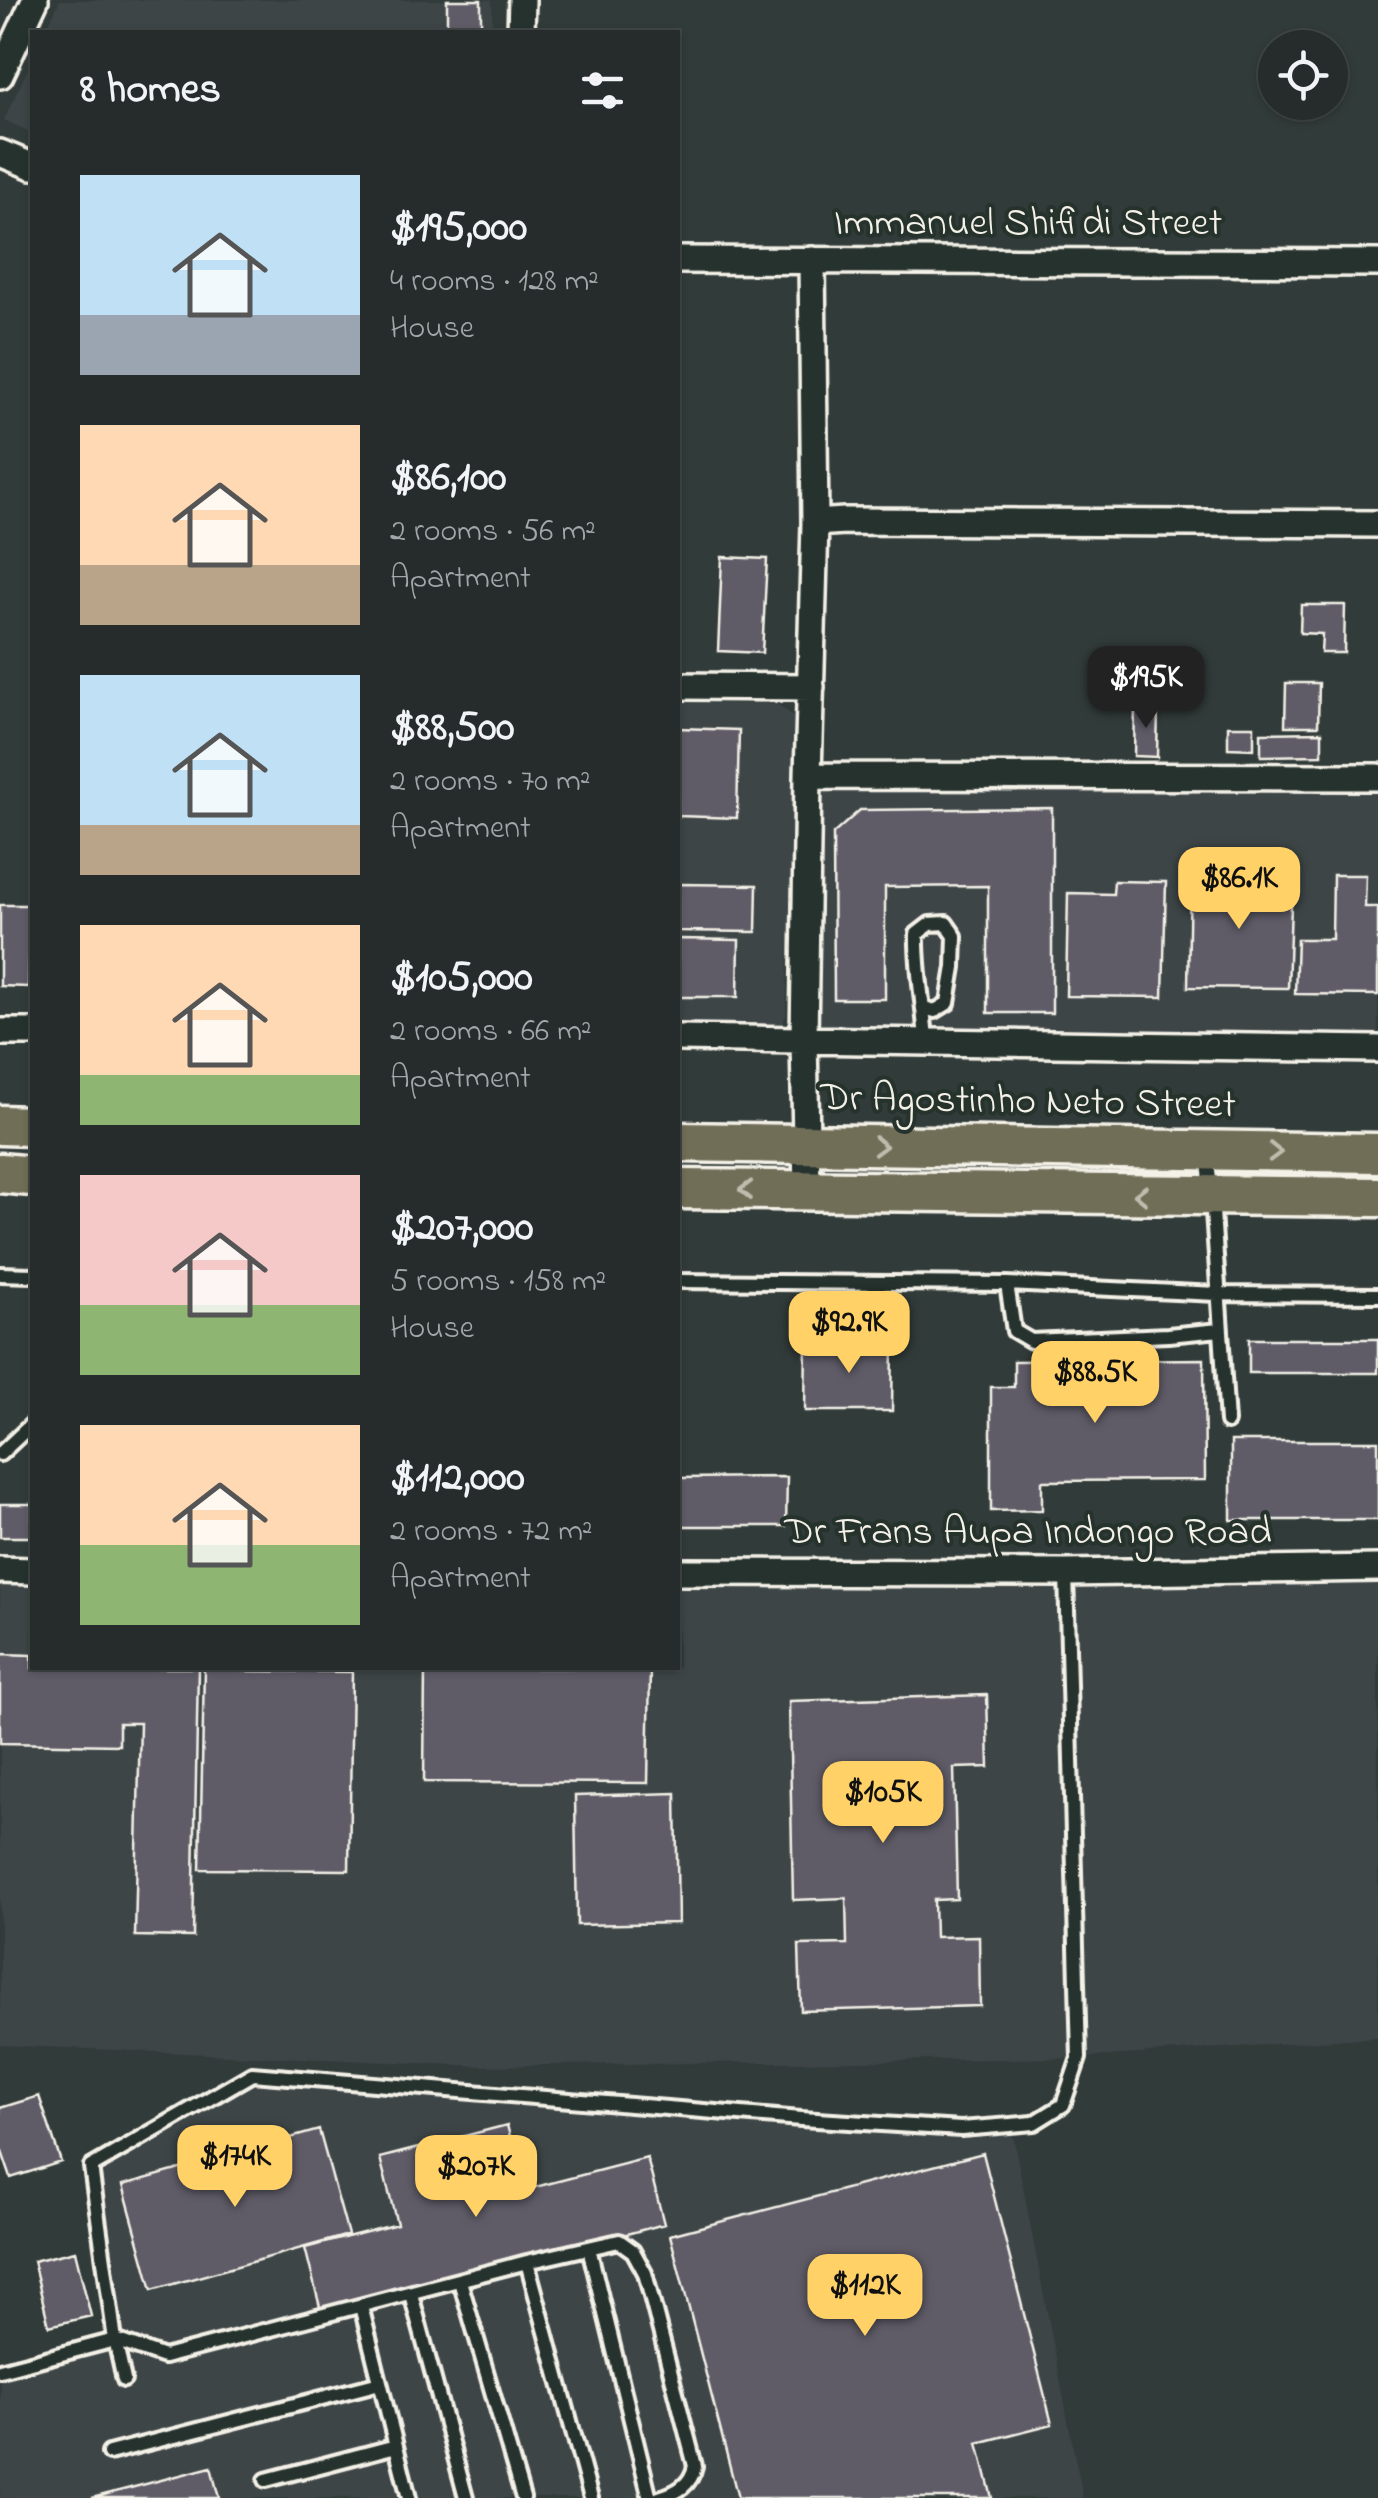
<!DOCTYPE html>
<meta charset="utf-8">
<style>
:root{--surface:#252c2b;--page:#2d3433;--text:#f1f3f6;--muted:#a3a7a9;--line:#424847;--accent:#ffd166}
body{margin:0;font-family:"Indie Flower",sans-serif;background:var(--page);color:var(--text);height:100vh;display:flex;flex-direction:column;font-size:38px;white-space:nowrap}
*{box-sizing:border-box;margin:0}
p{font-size:32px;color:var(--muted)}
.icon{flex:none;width:55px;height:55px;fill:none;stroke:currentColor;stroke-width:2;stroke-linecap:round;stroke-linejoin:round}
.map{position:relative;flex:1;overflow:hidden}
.drawer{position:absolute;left:30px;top:30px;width:650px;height:1640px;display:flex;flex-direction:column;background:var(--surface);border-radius:0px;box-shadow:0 2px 8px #0004,0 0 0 2px var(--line)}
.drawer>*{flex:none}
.fabs{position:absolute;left:1258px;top:30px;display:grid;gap:20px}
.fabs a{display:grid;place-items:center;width:90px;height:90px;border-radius:50%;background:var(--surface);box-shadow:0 2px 8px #0004,0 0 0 2px var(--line);font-size:50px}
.price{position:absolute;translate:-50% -85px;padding:0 22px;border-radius:20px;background:var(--accent);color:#111;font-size:32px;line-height:65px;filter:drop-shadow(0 2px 5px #0008)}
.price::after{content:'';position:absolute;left:50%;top:60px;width:30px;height:22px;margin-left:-15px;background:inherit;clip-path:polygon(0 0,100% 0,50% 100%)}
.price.selected{background:#222;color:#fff}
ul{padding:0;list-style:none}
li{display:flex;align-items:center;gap:30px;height:250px;padding:0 50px}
li span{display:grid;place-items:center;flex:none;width:280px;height:200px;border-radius:0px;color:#555}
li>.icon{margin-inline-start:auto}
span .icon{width:120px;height:120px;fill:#fffc;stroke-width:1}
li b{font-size:42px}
h2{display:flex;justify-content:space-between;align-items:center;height:120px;padding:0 50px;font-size:42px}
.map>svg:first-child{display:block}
</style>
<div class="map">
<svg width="1378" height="2498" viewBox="0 0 1378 2498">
<rect width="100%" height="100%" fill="#313b39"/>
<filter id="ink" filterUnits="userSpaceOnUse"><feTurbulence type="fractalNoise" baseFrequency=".01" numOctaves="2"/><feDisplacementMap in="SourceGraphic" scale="20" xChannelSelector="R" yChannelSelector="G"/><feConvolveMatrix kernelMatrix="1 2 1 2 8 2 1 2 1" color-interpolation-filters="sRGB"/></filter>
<g filter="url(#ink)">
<path fill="#3e4547" d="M60,0H492V32H45Z
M32,60V133L4,120Z
M678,703L777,704L796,718L786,1016L780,1029L678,1027Z
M820,786L1378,792V1036L816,1029Z
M1378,1568V2037L1079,2058L481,2066L0,2045V1570L32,1571V1668H678V1572Z
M252,2074L961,2129L1011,2125L1083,2498H0V2370L115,2340L91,2167Z"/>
<path fill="#5e5b67" stroke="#f4f1e8" stroke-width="2.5" d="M447,0H481V32H447Z
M722,557L767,559L762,653L718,651Z
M1301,605H1345L1344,653H1321L1322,634L1300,633Z
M1286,683H1319L1318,726H1285Z
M1135,705L1158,706L1157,757L1134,756Z
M1228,726H1254V749L1228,748Z
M678,728L739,730L737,818L678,816Z
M1322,732V755L1261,756V733Z
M1052,808V1013H988V886L885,887V999H834L833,834L860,810Z
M1190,875L1292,878L1288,988L1188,987Z
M1333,875H1366L1365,907H1378V995L1295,994L1297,939H1332Z
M1114,881L1166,882L1163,997L1066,996L1068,893L1113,894Z
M678,884L757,885L756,932L678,931Z
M0,905H31L28,987L0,986Z
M678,939L739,940L738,997H678Z
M1249,1339H1378V1373H1249Z
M806,1341L893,1342L892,1411H805Z
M1204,1359L1205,1480L1042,1481V1510L991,1511V1387H1014V1361Z
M1231,1441H1378V1520H1231Z
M787,1477L786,1526H678V1478Z
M0,1504H32V1537H0Z
M0,1654L32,1655V1668H86V1671H123V1668H198L193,1937L135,1936L140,1723H119V1745L0,1743Z
M204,1668H244V1671L352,1672L349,1870L200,1869Z
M425,1668H650L648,1783L424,1782Z
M987,1695L989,1767L954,1768L957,1899L934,1900L935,1937L979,1936L980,2006L801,2011L799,1945L847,1944L846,1898L793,1900L789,1701Z
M676,1793L678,1923L577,1925L575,1796Z
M39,2096L61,2162L11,2178L0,2146V2108Z
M507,2125L524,2190L647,2158L664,2224L322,2315L305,2248L397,2224L380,2158Z
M319,2130L348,2235L152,2290L123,2185Z
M983,2153L1052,2424L978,2443L992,2498H738L670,2235Z
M75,2251L91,2316L49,2326L33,2261Z
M211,2467L219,2498H92Z"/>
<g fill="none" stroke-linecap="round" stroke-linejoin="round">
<defs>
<path id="service" d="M924,1008L935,1011L948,1003L954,967L955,936L946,923L930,924L917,934C916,970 924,1005 926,1041
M1207,1155L1212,1196L1227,1422
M0,1274L32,1275
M678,1281L1007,1284L1217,1294L1378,1295
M1007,1284L1014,1331L1031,1341L1168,1335L1220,1330
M0,1454L32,1424
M589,2248L650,2498
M527,2262L591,2498
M460,2281L523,2498
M411,2294L466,2498
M361,2306L409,2498
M115,2340L164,2357L527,2262L619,2241L633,2251L645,2273L695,2466C691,2485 677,2493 659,2498
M115,2340L124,2380
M0,2370L115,2340L91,2167L252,2074L801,2119L961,2129L1034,2123L1063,2105L1079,2058L1066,1573
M109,2453L380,2383
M266,2480L396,2446"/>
<path id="minor" d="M521,32L522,0
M0,75L35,0
M0,153L32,166
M678,260L1378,263
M812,260L815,523L808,776L1378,777
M815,523L845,521L1378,524
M678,686L811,687
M0,1032H32
M678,1038L1378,1049
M807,1191L804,1039L808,776
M0,1570L32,1571
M678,1572L1066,1573L1378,1568"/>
<path id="primary" d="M0,1125L32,1126
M678,1142L1378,1153
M0,1173L32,1176
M678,1189L1378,1197"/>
</defs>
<use href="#service" stroke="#f4f1e8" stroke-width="20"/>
<use href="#minor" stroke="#f4f1e8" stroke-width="32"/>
<use href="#primary" stroke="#f4f1e8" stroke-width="45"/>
<use href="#service" stroke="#26332d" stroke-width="12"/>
<use href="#minor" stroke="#26332d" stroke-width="25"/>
<use href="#primary" stroke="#716e59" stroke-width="38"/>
</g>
<defs><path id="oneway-chevron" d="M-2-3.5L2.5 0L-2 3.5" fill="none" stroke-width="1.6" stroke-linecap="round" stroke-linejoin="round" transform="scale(2.5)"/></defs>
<g stroke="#c0bdaf">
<use href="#oneway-chevron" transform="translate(880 1146) rotate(1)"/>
<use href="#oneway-chevron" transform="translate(1275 1152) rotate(1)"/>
<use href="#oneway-chevron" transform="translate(746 1190) rotate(-179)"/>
<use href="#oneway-chevron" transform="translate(1141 1195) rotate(-179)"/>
</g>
</g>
<g text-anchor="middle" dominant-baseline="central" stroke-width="8" stroke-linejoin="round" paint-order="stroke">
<g font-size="40" fill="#f4f1e8" stroke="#26332d">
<text x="1028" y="224">Immanuel Shifidi Street</text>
<text transform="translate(1028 1103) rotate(1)">Dr Agostinho Neto Street</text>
<text x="1028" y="1533">Dr Frans Aupa Indongo Road</text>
</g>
</g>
</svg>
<div class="fabs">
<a><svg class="icon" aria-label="locate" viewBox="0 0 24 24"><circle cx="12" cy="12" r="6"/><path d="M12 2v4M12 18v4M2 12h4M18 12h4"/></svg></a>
</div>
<b class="price selected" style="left:1146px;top:731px">$195K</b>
<b class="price" style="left:1239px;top:932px">$86.1K</b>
<b class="price" style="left:849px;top:1376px">$92.9K</b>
<b class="price" style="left:1095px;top:1426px">$88.5K</b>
<b class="price" style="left:883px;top:1846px">$105K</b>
<b class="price" style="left:235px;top:2210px">$174K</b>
<b class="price" style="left:476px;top:2220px">$207K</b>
<b class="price" style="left:865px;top:2339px">$112K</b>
<section class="drawer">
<h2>8 homes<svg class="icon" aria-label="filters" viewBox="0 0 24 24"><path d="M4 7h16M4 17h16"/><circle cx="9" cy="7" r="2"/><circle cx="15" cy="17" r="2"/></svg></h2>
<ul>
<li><span style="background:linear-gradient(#bfe0f5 70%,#9aa5b1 0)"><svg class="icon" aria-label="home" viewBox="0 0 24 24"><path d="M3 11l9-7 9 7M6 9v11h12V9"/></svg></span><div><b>$195,000</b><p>4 rooms · 128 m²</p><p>House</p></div></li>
<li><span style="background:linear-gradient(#ffd9b3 70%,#b9a48a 0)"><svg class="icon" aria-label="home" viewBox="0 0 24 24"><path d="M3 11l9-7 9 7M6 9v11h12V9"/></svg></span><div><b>$86,100</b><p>2 rooms · 56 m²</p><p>Apartment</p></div></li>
<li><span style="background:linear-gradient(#bfe0f5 75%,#b9a48a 0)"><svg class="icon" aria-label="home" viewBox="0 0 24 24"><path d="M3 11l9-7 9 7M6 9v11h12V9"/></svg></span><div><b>$88,500</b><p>2 rooms · 70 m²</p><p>Apartment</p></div></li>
<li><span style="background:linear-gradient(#ffd9b3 75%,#8fb573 0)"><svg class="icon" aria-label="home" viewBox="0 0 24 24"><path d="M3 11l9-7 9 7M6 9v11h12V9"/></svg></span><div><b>$105,000</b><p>2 rooms · 66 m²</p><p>Apartment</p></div></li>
<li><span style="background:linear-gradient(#f6c9c9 65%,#8fb573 0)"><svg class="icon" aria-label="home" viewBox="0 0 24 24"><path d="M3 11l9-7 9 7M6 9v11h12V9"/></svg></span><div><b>$207,000</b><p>5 rooms · 158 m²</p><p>House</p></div></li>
<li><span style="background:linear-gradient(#ffd9b3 60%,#8fb573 0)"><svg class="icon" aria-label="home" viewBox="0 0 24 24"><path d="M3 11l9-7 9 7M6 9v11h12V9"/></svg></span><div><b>$112,000</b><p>2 rooms · 72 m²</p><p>Apartment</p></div></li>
</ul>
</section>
</div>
